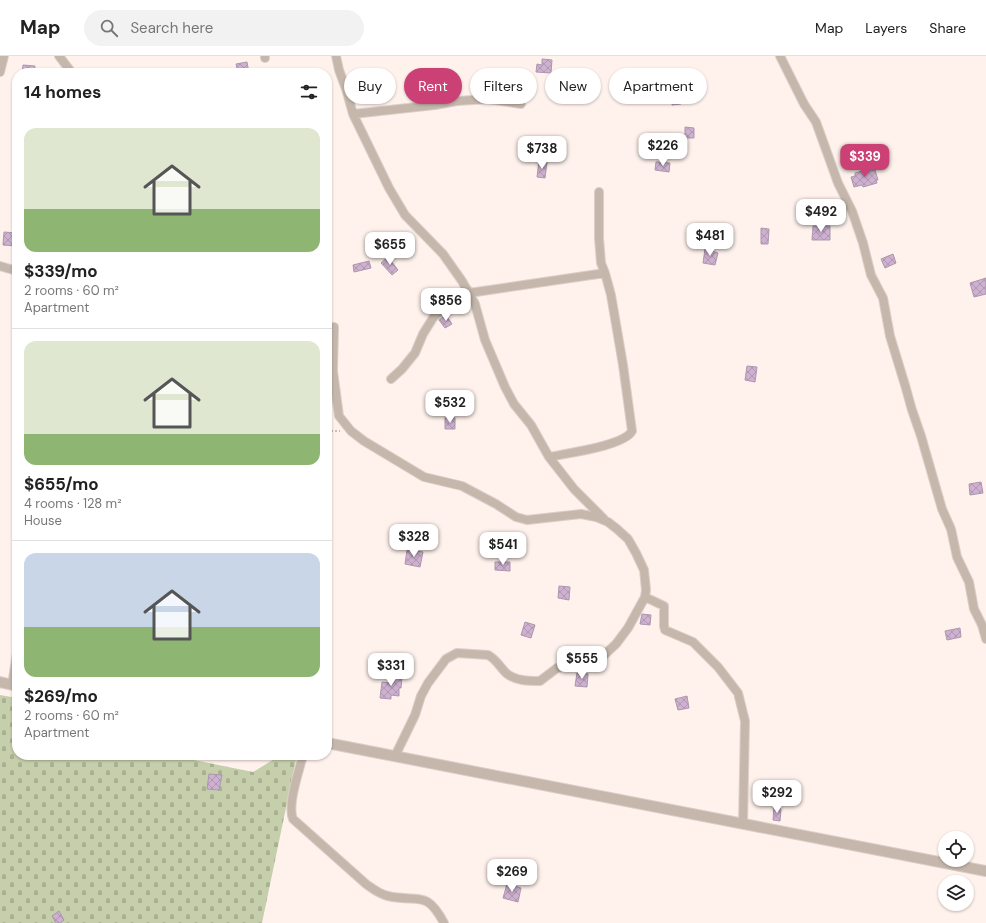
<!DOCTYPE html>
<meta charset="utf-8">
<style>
:root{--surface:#fff;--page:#f2f2f2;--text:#222;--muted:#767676;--line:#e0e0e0;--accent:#cc4175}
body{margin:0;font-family:"DM Sans",sans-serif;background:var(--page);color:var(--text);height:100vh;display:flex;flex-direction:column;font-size:15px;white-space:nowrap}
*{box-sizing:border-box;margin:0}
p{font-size:13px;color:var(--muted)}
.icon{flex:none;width:22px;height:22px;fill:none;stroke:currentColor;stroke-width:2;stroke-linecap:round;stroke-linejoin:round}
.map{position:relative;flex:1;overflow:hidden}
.drawer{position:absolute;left:12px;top:12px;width:320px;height:692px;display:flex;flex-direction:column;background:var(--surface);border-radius:16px;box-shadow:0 1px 3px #0004}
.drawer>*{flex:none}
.top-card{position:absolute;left:344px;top:12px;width:380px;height:36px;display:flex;gap:8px}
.buttons{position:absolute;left:938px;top:775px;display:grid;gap:8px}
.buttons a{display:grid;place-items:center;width:36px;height:36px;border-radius:50%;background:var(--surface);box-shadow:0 1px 3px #0004;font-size:20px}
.price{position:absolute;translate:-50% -34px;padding:0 9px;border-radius:8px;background:#fff;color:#222;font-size:13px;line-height:26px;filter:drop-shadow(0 1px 2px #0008)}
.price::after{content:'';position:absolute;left:50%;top:24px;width:12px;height:9px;margin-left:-6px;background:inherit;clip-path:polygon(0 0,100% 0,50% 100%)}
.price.current{background:var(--accent);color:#fff}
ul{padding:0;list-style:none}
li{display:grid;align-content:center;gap:8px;height:212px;padding:0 12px}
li+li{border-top:1px solid var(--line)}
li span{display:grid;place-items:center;height:124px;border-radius:12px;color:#555}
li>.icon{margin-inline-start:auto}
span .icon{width:72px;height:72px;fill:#fffc;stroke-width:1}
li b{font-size:17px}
h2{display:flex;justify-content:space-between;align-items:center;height:48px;padding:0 12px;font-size:17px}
.tag{padding:0 14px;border-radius:18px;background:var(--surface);box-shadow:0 1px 3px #0004;font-size:14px;line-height:36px}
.tag.current{background:var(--accent);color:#fff}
header{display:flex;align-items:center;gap:24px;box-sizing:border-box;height:56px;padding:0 20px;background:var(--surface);border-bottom:1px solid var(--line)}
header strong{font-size:19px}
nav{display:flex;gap:22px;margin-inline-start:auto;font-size:14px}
.search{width:280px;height:36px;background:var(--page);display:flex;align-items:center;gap:10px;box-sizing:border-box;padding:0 14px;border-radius:22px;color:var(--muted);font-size:15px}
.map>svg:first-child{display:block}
</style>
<header>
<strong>Map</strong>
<div class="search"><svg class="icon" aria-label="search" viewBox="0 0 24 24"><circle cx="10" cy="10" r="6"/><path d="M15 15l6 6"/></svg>Search here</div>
<nav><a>Map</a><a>Layers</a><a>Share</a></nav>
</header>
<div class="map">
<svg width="986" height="867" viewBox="0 0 986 867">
<defs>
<pattern id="cemetery-stones" width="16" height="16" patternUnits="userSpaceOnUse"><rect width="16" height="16" fill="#c6cfab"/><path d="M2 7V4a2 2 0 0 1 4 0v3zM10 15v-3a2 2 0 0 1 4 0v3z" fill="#aab192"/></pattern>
<pattern id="building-cross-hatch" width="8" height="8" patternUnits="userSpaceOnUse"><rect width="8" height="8" fill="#ceb1d0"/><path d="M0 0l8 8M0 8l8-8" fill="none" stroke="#b198b2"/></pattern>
</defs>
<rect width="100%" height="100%" fill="#fff2ec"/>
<path fill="url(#cemetery-stones)" d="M0,639L17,642V699H182L184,702L253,716L281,699H297L262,867H0Z"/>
<path fill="url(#building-cross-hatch)" stroke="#ac97ad" d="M542,3L552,4L551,17L536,16L537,8L542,9Z
M247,6L249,17H238L236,8Z
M23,9L35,10L34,17H22Z
M679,32L681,48L672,49L671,33Z
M685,71L694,72V82H685Z
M539,105L547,106L545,122L537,121Z
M656,106L670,107L669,116L655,114Z
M870,113L871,115L875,114L878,124H876L877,127L863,131L862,129L854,131L851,121L855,120V117Z
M813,170H830V184H812Z
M761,172L769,173L768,188H761Z
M4,176L17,177V190L3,189Z
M705,193L718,197L715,209L703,207Z
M893,198L896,207L885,212L881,203Z
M388,201L398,214L392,219L381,207Z
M369,205L371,212L354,216L353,209Z
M986,222V238L974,241L970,227Z
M446,259L452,268L445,272L439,264Z
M747,310L757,311L755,326L745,324Z
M445,362H455V373H445Z
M981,426L983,437L970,439L969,428Z
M407,494L423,496L420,511L405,508Z
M495,506H510V515L495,514Z
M559,530L570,531L569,544L558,542Z
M642,558L651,559L650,569L640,568Z
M525,566L535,569L531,582L521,579Z
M960,572L961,581L947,584L945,575Z
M577,617L588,618L587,631L575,630Z
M390,619L402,621L401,632H399V640L391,639V643L380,642L382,626L389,627Z
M687,640L689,652L678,654L675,643Z
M209,718L222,719L219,734L207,733Z
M774,751L781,753L780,765L773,764Z
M507,828L521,832L518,846L503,842Z
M59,855L64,864L60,867H56L52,860Z"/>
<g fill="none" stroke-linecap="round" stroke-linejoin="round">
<defs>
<path id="minor" d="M59,0L72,17
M265,0V2
M336,0L339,14L346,33L353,58L389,132L405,159L443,198L462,225L475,248L485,284L505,331L514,348L531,369L549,401L574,433L604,463
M780,0L804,48L816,66L838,127L852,155L863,187L871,219L883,242L890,280L905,329L912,354L921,380L942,453L951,473L957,501L969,526L974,553L982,569L986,583
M0,16L4,0
M353,58L435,49L457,45L489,43L521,48
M0,210L17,215
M469,237L605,217
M334,271L333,315L339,360L351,375L364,385L424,421L462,430L496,448L516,461L527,464L581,458L596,461L608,466L617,473L628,483L636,497L644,514L646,534L645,541L628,572L616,588L603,600L597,604L557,612L540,625C529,625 515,625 506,617C500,611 496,603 488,599L457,597L446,603L428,627L421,640L415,659L395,700
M391,323L402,313L415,297L423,278L433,262L467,233
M549,401C567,397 624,390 632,375L623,309L611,239L605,217L601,207L599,182V136
M645,541L664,550V570L665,574L693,586L718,611L738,637L745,665L743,768
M12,629L17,597
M303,699C299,715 287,749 293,763L366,828C373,833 379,838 388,840C419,847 426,833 444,867"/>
<path id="tertiary" d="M0,626L17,630
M327,687L986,815"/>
</defs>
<use href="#minor" stroke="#dccfc9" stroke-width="10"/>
<use href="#tertiary" stroke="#dccfc9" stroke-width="12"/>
<path stroke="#b8aba6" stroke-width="1.5" stroke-dasharray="2 2" stroke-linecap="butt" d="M327,375H340"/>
<use href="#minor" stroke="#c5b7ab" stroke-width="8"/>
<use href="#tertiary" stroke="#c5b7ab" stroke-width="10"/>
</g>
</svg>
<div class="buttons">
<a><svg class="icon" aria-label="locate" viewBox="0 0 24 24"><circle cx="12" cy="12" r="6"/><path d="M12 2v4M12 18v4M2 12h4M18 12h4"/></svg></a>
<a><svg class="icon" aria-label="layers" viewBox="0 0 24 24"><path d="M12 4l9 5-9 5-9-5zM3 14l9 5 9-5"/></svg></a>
</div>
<b class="price" style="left:663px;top:111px">$226</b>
<b class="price" style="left:542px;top:114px">$738</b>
<b class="price current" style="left:865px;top:122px">$339</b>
<b class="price" style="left:821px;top:177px">$492</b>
<b class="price" style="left:710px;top:201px">$481</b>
<b class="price" style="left:390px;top:210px">$655</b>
<b class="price" style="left:446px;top:266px">$856</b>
<b class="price" style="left:450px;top:368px">$532</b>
<b class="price" style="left:414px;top:502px">$328</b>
<b class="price" style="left:503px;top:510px">$541</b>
<b class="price" style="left:582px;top:624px">$555</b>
<b class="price" style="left:391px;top:631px">$331</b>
<b class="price" style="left:777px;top:758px">$292</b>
<b class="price" style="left:512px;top:837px">$269</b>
<div class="top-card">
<a class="tag">Buy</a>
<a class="tag current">Rent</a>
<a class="tag">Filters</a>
<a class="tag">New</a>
<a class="tag">Apartment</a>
</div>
<section class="drawer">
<h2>14 homes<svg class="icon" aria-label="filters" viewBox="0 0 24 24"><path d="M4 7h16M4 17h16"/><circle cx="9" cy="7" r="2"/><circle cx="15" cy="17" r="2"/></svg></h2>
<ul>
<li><span style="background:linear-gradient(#dfe7d0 65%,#8fb573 0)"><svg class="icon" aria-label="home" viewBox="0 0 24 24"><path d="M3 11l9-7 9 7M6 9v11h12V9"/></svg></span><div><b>$339/mo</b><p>2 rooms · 60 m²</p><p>Apartment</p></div></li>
<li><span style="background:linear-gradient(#dfe7d0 75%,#8fb573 0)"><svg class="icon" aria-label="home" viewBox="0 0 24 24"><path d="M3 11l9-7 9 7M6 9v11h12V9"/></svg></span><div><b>$655/mo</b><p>4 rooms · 128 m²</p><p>House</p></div></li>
<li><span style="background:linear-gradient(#c9d6e8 60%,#8fb573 0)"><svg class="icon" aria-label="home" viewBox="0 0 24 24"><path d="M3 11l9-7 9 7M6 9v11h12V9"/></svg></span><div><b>$269/mo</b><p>2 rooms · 60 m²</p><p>Apartment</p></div></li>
</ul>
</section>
</div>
